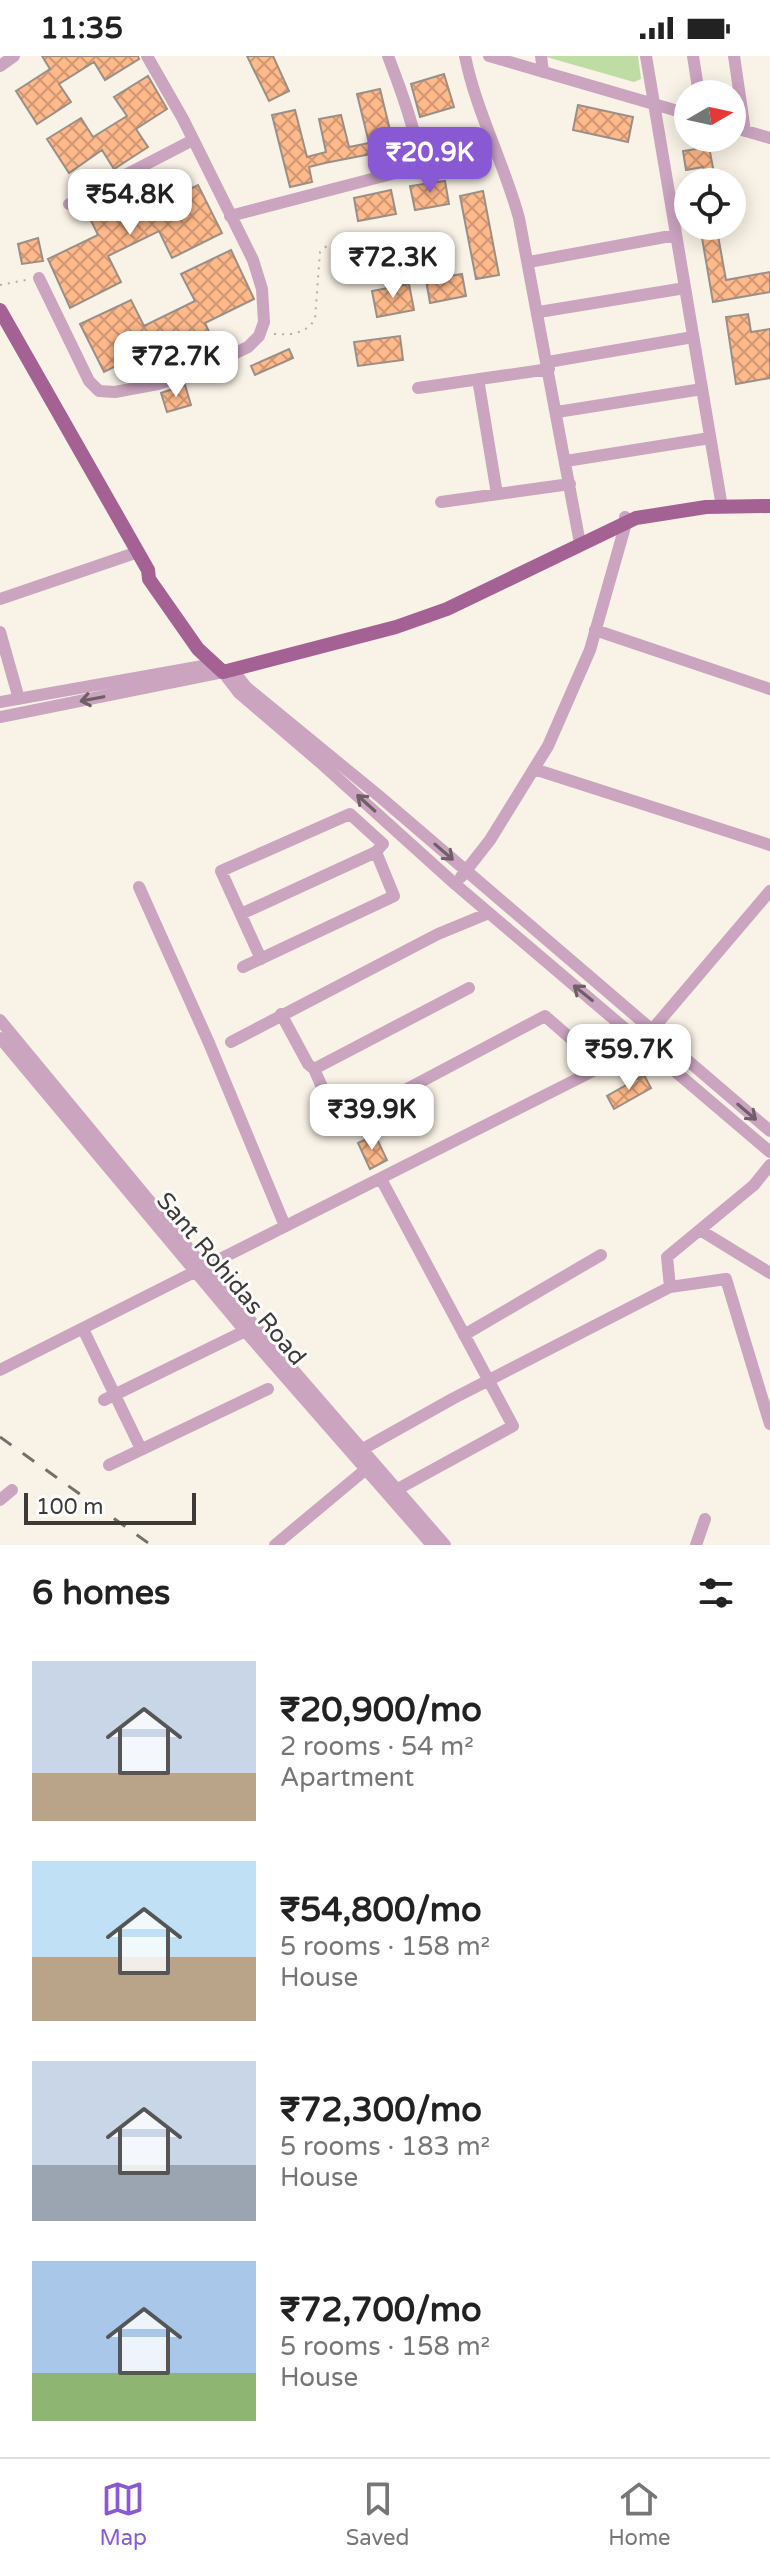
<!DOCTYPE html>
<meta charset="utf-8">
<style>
:root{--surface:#fff;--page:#f6f6f6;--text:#222;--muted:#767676;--line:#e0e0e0;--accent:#8859d2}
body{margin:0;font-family:"Varela Round",sans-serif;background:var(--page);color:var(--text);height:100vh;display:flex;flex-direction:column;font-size:30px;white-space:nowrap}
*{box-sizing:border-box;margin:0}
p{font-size:26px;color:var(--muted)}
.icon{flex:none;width:44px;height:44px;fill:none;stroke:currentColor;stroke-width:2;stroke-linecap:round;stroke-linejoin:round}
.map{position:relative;height:1489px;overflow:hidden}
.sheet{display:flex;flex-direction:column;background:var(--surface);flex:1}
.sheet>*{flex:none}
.needle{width:52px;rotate:81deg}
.buttons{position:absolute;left:674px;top:24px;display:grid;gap:16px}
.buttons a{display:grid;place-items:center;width:72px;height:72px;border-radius:50%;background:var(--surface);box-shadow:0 4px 20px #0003;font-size:40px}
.scale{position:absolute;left:24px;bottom:20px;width:172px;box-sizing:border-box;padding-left:8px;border:4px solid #3d3a36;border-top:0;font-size:22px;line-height:28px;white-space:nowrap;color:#3d3a36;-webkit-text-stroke:6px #fff;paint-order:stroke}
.price{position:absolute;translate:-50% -68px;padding:0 18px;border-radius:16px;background:#fff;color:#222;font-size:26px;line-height:52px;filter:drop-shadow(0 2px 4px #0008)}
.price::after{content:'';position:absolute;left:50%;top:48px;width:24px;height:18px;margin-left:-12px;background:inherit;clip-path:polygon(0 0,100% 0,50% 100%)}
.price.on{background:var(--accent);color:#fff}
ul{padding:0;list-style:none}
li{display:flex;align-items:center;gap:24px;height:200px;padding:0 32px}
li span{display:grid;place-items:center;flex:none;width:224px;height:160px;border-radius:0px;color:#555}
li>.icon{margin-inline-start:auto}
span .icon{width:96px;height:96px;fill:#fffc;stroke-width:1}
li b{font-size:34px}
h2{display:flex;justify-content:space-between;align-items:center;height:96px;padding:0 32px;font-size:34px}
.status{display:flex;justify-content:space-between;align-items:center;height:56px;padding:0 40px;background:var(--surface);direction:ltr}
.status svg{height:22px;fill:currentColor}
.tabs{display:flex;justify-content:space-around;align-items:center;height:112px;border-top:2px solid var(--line);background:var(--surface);font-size:22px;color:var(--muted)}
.tabs a{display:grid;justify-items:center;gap:4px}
.tabs .on{color:var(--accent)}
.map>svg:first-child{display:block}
</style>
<div class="status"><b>11:35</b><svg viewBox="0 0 49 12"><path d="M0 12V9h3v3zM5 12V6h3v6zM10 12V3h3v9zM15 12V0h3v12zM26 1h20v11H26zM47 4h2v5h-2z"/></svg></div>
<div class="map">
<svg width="770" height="1489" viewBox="0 0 770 1489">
<defs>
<pattern id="building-cross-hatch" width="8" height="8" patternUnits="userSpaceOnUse" patternTransform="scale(2)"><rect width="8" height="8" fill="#ffb98a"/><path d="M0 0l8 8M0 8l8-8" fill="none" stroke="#d09772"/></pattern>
</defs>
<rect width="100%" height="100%" fill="#f9f2e6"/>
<path fill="#bedca4" d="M543,0H638L641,23L634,26Z"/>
<path fill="url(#building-cross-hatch)" stroke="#9a8f87" stroke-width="2" d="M42,0H138L139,3L105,24L94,6L59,28L71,46L37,68L16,35L50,13Z
M247,0H273L289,35L269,45Z
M444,18L454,51L420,61L411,28Z
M148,20L167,53L136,73L148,91L114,113L102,94L69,117L47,83L81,62L93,81L127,60L114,41Z
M380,33L398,107L374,112L371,98L325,107L309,111L312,126L290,131L272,59L295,54L307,101L326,96L319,63L341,59L349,91L369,87L357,38Z
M578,49L633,61L628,86L573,74Z
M459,75L469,108L435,118L425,84Z
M709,91L714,117L721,115L723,126H690L689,121L704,119L703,111L686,114L683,95Z
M445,125L449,148L415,154L410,130Z
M135,128L148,153L198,129L222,177L172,202L159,175L108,200L121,226L70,252L48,203L98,179L85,152Z
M391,134L396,158L358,165L354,142Z
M483,135L499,219L476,223L460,140Z
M717,174L726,224L770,216V236L713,246L701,176Z
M38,182L43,205L22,208L18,188Z
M231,194L254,243L205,267L217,293L166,316L154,291L104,316L80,268L131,244L144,270L195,245L181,218Z
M462,218L466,240L430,247L426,224Z
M409,228L414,254L377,261L372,235Z
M748,258L751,276L770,273V322L736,328L726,261Z
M400,280L403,304L358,310L354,286Z
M289,293L293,302L255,319L251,310Z
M185,329L191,349L167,356L161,337Z
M644,1019L651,1032L614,1053L607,1040Z
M375,1079L387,1104L370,1113L358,1087Z"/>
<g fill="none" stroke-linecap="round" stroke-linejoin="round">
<path stroke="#b3aea5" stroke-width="2" stroke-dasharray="2 6" stroke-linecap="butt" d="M0,229L26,224
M274,278C291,279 306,278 315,263L320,196C337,177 373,184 396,188"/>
<path stroke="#cba4c0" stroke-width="12" d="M465,0C476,55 504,107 519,162L579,482
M489,0L688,58
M541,0L543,16
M646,0L721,445
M693,0L699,38
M734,0L745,75
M0,10L14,0
M732,71L770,82
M69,148L193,84
M230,160L418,111C422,87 397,24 388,0
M529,206L676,179
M39,222L89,325L99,335L115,336L158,328L200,314L248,291L259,280L264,266L262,233L253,204L183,63L147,0
M539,256L685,232
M548,306L693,281
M478,323L497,438
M418,332L549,313
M557,356L702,333
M566,405L710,382
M441,446L570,428
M0,543L138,496
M595,574L770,633
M0,576L19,643
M232,613L246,631L379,740L770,1075
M0,646L214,608
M0,661L223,616L239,637L322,708L455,828L770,1096
M534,713L770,789
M461,821L490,784L548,690L590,594L626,467L625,461
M139,831L209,987L285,1170
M241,858L376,796L381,790
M261,903L221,815L350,758L383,788
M243,911L394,840L376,796
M281,958L308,1008L314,1013L339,1069L545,960L569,981L597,1013
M0,964L205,1212L445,1489
M0,982L245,1275L432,1489
M231,986L438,878L489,857
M314,1013L469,932
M381,1123L513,1370L396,1434
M700,1174L770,1217
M670,1231L726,1223L770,1368
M83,1273L141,1393
M464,1279L601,1199
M0,1314L597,1013L651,975L770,835
M104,1344L245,1275
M361,1394L454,1342L670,1231L667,1201L754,1129L770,1109
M109,1409L268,1333
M0,1444L12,1434
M275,1489L371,1409
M696,1489L705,1463"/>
<path stroke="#a46193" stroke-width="14" d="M0,254L148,514L149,523L198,593L223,616L396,571L447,553L636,462L706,451L770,450"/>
<path stroke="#736f69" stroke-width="3" stroke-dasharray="14 14" stroke-linecap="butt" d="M0,1381L151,1489"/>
</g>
<defs><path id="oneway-shaft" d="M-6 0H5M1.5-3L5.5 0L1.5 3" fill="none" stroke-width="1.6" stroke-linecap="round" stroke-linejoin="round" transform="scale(2)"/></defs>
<g stroke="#6f5f66">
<use href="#oneway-shaft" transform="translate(92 643) rotate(169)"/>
<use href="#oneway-shaft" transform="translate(366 747) rotate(-138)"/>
<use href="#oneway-shaft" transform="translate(444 796) rotate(41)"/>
<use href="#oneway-shaft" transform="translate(583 937) rotate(-141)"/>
<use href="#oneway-shaft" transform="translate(747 1056) rotate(40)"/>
</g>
<g text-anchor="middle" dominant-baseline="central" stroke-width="6" stroke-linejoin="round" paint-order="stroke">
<g font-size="24" fill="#3d3a36" stroke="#fff">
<text transform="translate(231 1223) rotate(50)">Sant Rohidas Road</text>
</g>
</g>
</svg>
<div class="buttons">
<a><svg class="needle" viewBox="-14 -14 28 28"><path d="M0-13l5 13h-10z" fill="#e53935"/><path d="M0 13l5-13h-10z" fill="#767676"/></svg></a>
<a><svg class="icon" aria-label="locate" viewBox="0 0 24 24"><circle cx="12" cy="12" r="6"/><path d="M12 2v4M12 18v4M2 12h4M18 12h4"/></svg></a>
</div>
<div class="scale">100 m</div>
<b class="price on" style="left:430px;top:139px">₹20.9K</b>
<b class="price" style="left:130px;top:181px">₹54.8K</b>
<b class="price" style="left:393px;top:244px">₹72.3K</b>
<b class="price" style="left:176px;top:343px">₹72.7K</b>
<b class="price" style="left:629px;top:1036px">₹59.7K</b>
<b class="price" style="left:372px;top:1096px">₹39.9K</b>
</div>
<section class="sheet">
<h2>6 homes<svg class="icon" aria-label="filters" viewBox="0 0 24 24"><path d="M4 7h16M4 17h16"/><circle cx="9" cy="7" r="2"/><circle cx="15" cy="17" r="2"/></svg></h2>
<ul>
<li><span style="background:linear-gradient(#c9d6e8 70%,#b9a48a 0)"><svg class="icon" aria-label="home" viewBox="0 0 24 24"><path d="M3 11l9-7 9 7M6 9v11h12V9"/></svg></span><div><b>₹20,900/mo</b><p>2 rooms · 54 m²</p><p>Apartment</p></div></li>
<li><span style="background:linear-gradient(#bfe0f5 60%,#b9a48a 0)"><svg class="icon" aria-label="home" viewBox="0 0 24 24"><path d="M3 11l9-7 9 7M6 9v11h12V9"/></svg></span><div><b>₹54,800/mo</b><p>5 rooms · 158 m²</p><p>House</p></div></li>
<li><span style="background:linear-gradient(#c9d6e8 65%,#9aa5b1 0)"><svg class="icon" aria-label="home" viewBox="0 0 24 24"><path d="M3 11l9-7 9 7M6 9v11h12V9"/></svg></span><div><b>₹72,300/mo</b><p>5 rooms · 183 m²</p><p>House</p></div></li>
<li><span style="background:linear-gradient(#a9c7e8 70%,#8fb573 0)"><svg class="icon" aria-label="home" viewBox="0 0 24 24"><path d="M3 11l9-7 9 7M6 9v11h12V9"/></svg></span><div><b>₹72,700/mo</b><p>5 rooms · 158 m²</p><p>House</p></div></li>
</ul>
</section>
<nav class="tabs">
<a class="on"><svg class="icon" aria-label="map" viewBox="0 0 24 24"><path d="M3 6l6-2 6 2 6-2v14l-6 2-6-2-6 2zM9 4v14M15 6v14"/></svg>Map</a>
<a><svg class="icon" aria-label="saved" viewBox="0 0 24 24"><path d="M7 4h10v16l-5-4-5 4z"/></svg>Saved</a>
<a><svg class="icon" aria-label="home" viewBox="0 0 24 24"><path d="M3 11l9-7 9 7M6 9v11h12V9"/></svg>Home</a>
</nav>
